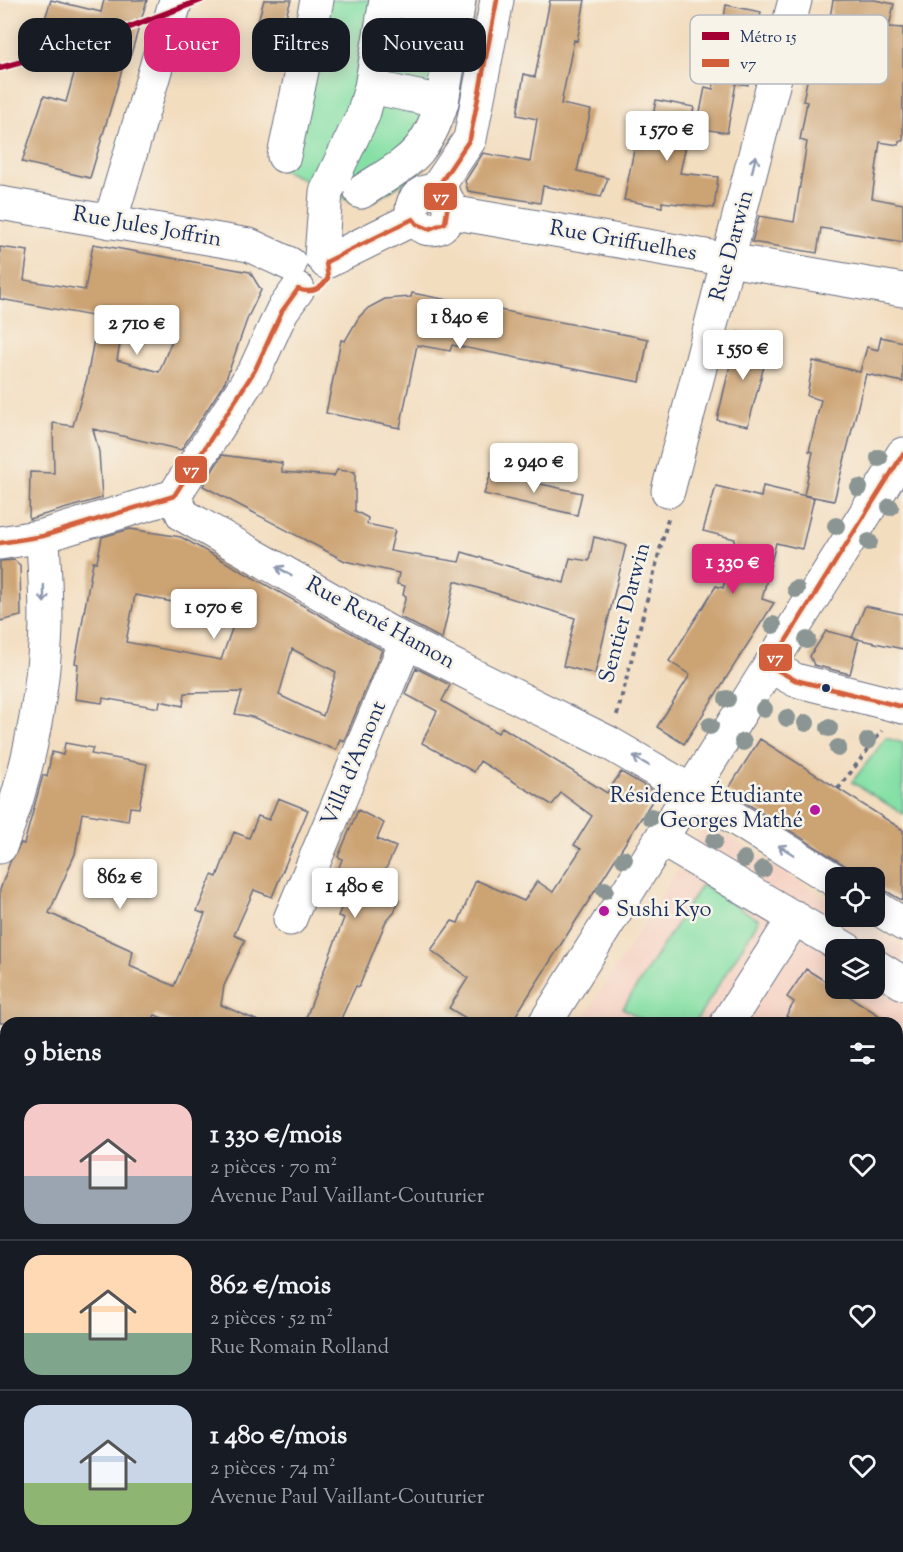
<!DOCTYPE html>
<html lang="fr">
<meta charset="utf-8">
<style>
:root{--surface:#171b24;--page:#20242c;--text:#f1f3f6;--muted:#9ea1a6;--line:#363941;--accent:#db2777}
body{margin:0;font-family:"Sorts Mill Goudy",serif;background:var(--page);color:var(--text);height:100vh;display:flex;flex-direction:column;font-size:22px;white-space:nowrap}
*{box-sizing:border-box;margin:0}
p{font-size:20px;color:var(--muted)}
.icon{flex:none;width:33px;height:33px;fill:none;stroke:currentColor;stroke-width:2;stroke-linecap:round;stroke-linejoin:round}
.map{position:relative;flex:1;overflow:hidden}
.sheet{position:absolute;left:0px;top:1017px;width:903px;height:536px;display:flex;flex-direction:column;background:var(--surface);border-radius:18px 18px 0 0;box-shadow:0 3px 15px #0003}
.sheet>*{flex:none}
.hud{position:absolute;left:18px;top:18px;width:600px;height:54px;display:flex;gap:12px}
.fabs{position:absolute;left:825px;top:867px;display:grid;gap:12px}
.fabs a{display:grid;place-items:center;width:60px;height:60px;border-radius:12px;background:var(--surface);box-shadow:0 3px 15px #0003;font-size:30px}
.price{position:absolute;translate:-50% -51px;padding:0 14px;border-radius:6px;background:#fff;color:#222;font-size:20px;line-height:39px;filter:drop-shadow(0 2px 3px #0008)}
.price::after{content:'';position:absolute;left:50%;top:36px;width:18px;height:14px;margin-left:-9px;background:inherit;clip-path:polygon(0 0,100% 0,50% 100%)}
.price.on{background:var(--accent);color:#fff}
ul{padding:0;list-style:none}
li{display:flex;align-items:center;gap:18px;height:150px;padding:0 24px}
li+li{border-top:2px solid var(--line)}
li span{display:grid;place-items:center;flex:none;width:168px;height:120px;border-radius:18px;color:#555}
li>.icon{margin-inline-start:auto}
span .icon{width:72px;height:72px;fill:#fffc;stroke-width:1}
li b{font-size:26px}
h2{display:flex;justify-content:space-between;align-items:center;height:72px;padding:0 24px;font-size:26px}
.pill{padding:0 21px;border-radius:18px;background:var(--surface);box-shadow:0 3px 15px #0003;font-size:21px;line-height:54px}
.pill.on{background:var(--accent);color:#fff}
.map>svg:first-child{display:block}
</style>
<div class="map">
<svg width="903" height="1552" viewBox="0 0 903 1552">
<rect width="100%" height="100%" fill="#f7f3e8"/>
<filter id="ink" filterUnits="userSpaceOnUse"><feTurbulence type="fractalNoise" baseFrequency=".0167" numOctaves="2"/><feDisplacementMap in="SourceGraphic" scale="12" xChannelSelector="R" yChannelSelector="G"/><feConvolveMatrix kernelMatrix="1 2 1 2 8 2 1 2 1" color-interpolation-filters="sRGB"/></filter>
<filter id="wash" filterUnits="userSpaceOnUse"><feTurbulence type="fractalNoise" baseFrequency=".008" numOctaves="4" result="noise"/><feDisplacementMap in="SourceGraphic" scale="24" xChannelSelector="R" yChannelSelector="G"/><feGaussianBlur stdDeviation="1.35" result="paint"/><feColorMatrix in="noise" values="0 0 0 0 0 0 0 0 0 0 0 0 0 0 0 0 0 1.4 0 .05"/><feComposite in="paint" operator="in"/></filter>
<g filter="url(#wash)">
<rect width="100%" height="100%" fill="#f3ddbf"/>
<path fill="#f5d2c3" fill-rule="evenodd" d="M707,823L835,904L836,916L855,917L903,947V1552H249L252,1546H897V1023H581L677,871L682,872L691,867L694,843ZM836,950H874V988H836Z"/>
<path fill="#86e0a6" stroke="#508882" stroke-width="1.5" d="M304,0H476C467,46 462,125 432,160C415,180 384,193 363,208L343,198L345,187L312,183L271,165Z
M886,738L903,743V814L852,782Z
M702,884L759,920L695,1023H647L623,1008Z"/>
<g id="blocks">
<path fill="#cca373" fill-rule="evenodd" d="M51,0L101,12L104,0H147L131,54L127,53L90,178L22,162L44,96L66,102L83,41L42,28Z
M264,0H291L280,35L256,28Z
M550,0H585L577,41L574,40L561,104L591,110L577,171L608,178L601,197L543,186L540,203L468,191L465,181L483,153L530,162L537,119L517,115L524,74L535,77Z
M833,0H875L894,4L889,27L903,28V141H899V145L880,142L872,198L903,204V242L821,228L817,253L752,242L759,216L794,222L807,142L800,140L807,102L803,101L811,61L822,64Z
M726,5L761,12L748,85L736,83L727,133L697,128L705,87L713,89Z
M656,100L694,107L680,173L718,177L714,208L662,202V207L624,200L640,120L652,122Z
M93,244L250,272L261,290L248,317L225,382L181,450L93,429L99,452L102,498L29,519L30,472L54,473L53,423L73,426L87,378L98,317L0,299V247L28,251L24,280L85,290ZM124,321L175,333L159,372L117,360Z
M412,293L648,339L640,382L452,345L450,351L417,345L400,428L326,413L341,340L345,341L359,317L368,308L385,299L411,297Z
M738,332L758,336L755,348L768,351L748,426L717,420Z
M881,337L903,342V382L866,374L834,501L804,495L813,452L809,451L821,400L807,396L813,361L860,372L867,347L878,350Z
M222,455L282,463V472L334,476L337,470L355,472V511L368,518L367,524L395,530L390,551L459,562L462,552L564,583L570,558L589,561L594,537L626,545L595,674L563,666L575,618L455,581L442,639L400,617L406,596L403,595L405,586L397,584L399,573L345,561L203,486Z
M491,473L582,493L577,515L484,494Z
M716,486L761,497L763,486L814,498L802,549L776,543L762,599L774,603L684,744L657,727L690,675L669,661L716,586L723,588L735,539L703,531Z
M130,529L181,537L382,650L344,741L340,739L336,750L252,717L235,714L242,692L185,693L183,706L160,701L159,708L103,698L102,703L75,699L78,664L75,663L93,562H97L102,537ZM135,595L205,608L234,623L221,660L126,642ZM292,649L336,672L323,716L279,695Z
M14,560L20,565L21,616L0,621V561Z
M865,606L903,614V649L852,638Z
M826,631L859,639L850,674L814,665L810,656Z
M416,668L450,685L442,701L498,733L502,727L607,793L621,772L652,790L654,798L511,1023H474L449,1008L468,978L431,950L452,921L458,923L476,880L524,901L537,881L553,892L581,849L574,845L592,816L561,793L552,805L480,761L474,772L422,743L437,711L405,694Z
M760,739L903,830V901L874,884V878H865L727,791Z
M65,743L93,748L91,754L147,764L139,808L130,807L128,821L82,813L75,854L49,913L133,951L130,966L174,986L205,914L197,911L212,875L217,877L234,832L249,838L258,816L269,820L278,798L308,810L272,897L254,890L234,935L245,940L224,986L221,1005L263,1023H175L155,1015L151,1023H0V890L10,862L21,843L24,844L43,775L47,777L52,752L63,755Z
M358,810L384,823L377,839L396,847L376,890L399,900L394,913L386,921L359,987L356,986L339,1023H304L344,918L338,916L353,880L337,873L342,859L338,857Z
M806,969L836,988L891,1023H797L786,1016L794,1002L787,997Z"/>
</g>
</g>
<g filter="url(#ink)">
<use href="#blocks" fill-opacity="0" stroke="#676c80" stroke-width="1.5"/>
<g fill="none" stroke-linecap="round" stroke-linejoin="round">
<defs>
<path id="minor" d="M394,0L457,14
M371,87L442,102L459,0
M284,156L317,0
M412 210a19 19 0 1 1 38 0a19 19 0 1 1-38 0Z
M435,191L470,139L497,0
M361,192C406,162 426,157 442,102
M0,203L249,245L290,264
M450,212L903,290
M110,222L176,0
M321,256L326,192L363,115L371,87L386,0
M326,262L413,219
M668,491L795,0
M174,496L183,515L406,642L609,743L691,791L836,881
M174,496L255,370L282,311L298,289
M0,543L43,536L174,496
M770,666L795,680L903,707
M661,839L848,950
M0,847C25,785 40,713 45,646C48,610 44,572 43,536
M874,906L903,924
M290,919L406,642
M874,965L903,983
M727,1023L795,917
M0,1047L6,1050
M897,1125L903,1116
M0,1328L6,1331
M0,1461L6,1451
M386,1552L390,1546
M632,1552L635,1546"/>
<path id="major" d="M545,1023L903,454
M212,1552L216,1546"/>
</defs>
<use href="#minor" stroke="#676c80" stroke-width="35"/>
<use href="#major" stroke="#676c80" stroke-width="35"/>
<path stroke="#676c80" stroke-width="4" stroke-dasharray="4.5 4.5" stroke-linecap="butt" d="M617,715L668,519
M838,789L882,731
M897,1475L903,1478
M425,1546L433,1552
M780,1546L789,1552
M808,1546L816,1552"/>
<use href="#minor" stroke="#fff" stroke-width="33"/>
<use href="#major" stroke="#fff" stroke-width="33"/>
<defs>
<path id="bus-1" d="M903,454L770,666L795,680L903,707
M0,543L43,536L174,496L255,370L282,311L298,289C312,294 320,290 328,278L326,262L413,219L417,224L429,229L445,223L448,204L435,191L470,139L497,0"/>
</defs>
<use href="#bus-1" stroke="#f7f3e8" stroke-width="9"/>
<use href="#bus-1" stroke="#d35e3c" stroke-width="4.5"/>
<defs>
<path id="metro-1" d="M0,68L80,46L201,0"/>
</defs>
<use href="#metro-1" stroke="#f7f3e8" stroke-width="10"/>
<use href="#metro-1" stroke="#a50034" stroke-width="6"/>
</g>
<g fill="#8b9694">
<circle cx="879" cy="458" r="9"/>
<circle cx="859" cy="488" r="9"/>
<circle cx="890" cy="507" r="9"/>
<circle cx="836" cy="526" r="9"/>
<circle cx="869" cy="542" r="9"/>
<circle cx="796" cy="589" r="9"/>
<circle cx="773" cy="625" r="9"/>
<circle cx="807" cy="640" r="9"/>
<circle cx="727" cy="699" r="9"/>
<circle cx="764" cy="709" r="9"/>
<circle cx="787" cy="718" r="9"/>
<circle cx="806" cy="723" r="9"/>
<circle cx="710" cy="726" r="9"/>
<circle cx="829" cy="728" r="9"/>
<circle cx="868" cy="741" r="9"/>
<circle cx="743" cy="742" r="9"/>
<circle cx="838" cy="748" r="9"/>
<circle cx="651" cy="817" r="9"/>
<circle cx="714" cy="841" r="9"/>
<circle cx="624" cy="859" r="9"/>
<circle cx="744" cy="859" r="9"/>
<circle cx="763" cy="869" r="9"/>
<circle cx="605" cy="890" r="9"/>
</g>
<defs><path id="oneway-shaft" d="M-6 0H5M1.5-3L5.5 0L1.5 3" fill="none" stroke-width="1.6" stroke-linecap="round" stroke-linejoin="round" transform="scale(1.5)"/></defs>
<g stroke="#8d97ae">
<use href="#oneway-shaft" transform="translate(754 164) rotate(-76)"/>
<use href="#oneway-shaft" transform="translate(284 571) rotate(-151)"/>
<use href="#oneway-shaft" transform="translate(44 594) rotate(89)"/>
<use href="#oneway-shaft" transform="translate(641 761) rotate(-150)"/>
<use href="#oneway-shaft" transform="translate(786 850) rotate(-148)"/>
</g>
</g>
<circle fill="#1b2f5e" stroke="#f7f3e8" stroke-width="2" cx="826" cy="688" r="5"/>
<g fill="#b5179e" stroke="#f7f3e8" stroke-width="2">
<circle cx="815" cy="810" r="6"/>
<circle cx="604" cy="911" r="6"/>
</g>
<g text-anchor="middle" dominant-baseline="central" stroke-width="5" stroke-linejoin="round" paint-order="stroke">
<g font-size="22" fill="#1b2f5e" stroke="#f7f3e8">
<text transform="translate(147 228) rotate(10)">Rue Jules Joffrin</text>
<text transform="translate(623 242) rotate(10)">Rue Griffuelhes</text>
<text transform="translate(733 246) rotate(-75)">Rue Darwin</text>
<text transform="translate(626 613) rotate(-75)">Sentier Darwin</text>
<text transform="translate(380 624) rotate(29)">Rue René Hamon</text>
<text transform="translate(355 764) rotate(-67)">Villa d'Amont</text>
</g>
<g font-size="22" fill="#1b2f5e" stroke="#f7f3e8" text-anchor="end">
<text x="803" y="797">Résidence Étudiante<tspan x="803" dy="25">Georges Mathé</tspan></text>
<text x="616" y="911" text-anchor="start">Sushi Kyo</text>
</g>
</g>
<rect x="690" y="15" width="198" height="69" rx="9" fill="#f7f3e8" stroke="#b5b8bf" stroke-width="1.5"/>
<rect x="702" y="32" width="27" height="8" fill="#a50034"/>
<rect x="702" y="59" width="27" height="8" fill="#d35e3c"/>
<g font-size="16" fill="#1b2f5e">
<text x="740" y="42">Métro 15</text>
<text x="740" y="69">v7</text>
</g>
<g stroke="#f7f3e8" stroke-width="2">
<rect x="423" y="182" width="35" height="29" rx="6" fill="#d35e3c"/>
<rect x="174" y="455" width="34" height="29" rx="6" fill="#d35e3c"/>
<rect x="758" y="643" width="35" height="29" rx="6" fill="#d35e3c"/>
</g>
<g font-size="16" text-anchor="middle" font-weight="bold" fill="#fff">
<text x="441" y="202">v7</text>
<text x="191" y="475">v7</text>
<text x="775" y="663">v7</text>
</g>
</svg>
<div class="fabs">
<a><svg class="icon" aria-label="locate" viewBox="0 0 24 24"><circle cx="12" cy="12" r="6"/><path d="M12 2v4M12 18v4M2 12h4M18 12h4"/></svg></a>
<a><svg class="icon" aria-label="layers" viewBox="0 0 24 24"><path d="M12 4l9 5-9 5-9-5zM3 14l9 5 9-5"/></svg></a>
</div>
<b class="price" style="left:667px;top:162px">1 570 €</b>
<b class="price" style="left:460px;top:350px">1 840 €</b>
<b class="price" style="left:137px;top:356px">2 710 €</b>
<b class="price" style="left:743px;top:381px">1 550 €</b>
<b class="price" style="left:534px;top:494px">2 940 €</b>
<b class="price on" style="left:733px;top:595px">1 330 €</b>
<b class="price" style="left:214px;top:640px">1 070 €</b>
<b class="price" style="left:120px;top:910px">862 €</b>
<b class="price" style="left:355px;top:919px">1 480 €</b>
<div class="hud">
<a class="pill">Acheter</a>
<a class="pill on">Louer</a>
<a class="pill">Filtres</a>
<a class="pill">Nouveau</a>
</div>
<section class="sheet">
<h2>9 biens<svg class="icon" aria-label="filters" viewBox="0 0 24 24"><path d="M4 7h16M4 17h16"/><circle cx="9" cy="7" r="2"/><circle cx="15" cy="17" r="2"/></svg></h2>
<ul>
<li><span style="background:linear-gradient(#f6c9c9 60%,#9aa5b1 0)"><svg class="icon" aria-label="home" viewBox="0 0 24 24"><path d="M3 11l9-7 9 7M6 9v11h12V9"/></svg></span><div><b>1 330 €/mois</b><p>2 pièces · 70 m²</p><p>Avenue Paul Vaillant-Couturier</p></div><svg class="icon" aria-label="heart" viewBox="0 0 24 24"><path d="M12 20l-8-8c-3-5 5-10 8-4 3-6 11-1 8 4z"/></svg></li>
<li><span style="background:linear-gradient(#ffd9b3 65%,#7fa58c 0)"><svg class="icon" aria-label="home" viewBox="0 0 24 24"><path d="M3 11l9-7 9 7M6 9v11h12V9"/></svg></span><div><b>862 €/mois</b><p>2 pièces · 52 m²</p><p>Rue Romain Rolland</p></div><svg class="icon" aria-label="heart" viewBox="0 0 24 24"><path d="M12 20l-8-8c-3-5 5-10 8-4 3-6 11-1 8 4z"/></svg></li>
<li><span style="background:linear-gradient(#c9d6e8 65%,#8fb573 0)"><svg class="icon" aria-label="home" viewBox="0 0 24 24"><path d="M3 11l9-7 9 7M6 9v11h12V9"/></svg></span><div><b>1 480 €/mois</b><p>2 pièces · 74 m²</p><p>Avenue Paul Vaillant-Couturier</p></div><svg class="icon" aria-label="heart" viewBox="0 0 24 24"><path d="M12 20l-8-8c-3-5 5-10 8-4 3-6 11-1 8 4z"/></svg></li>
</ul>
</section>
</div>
